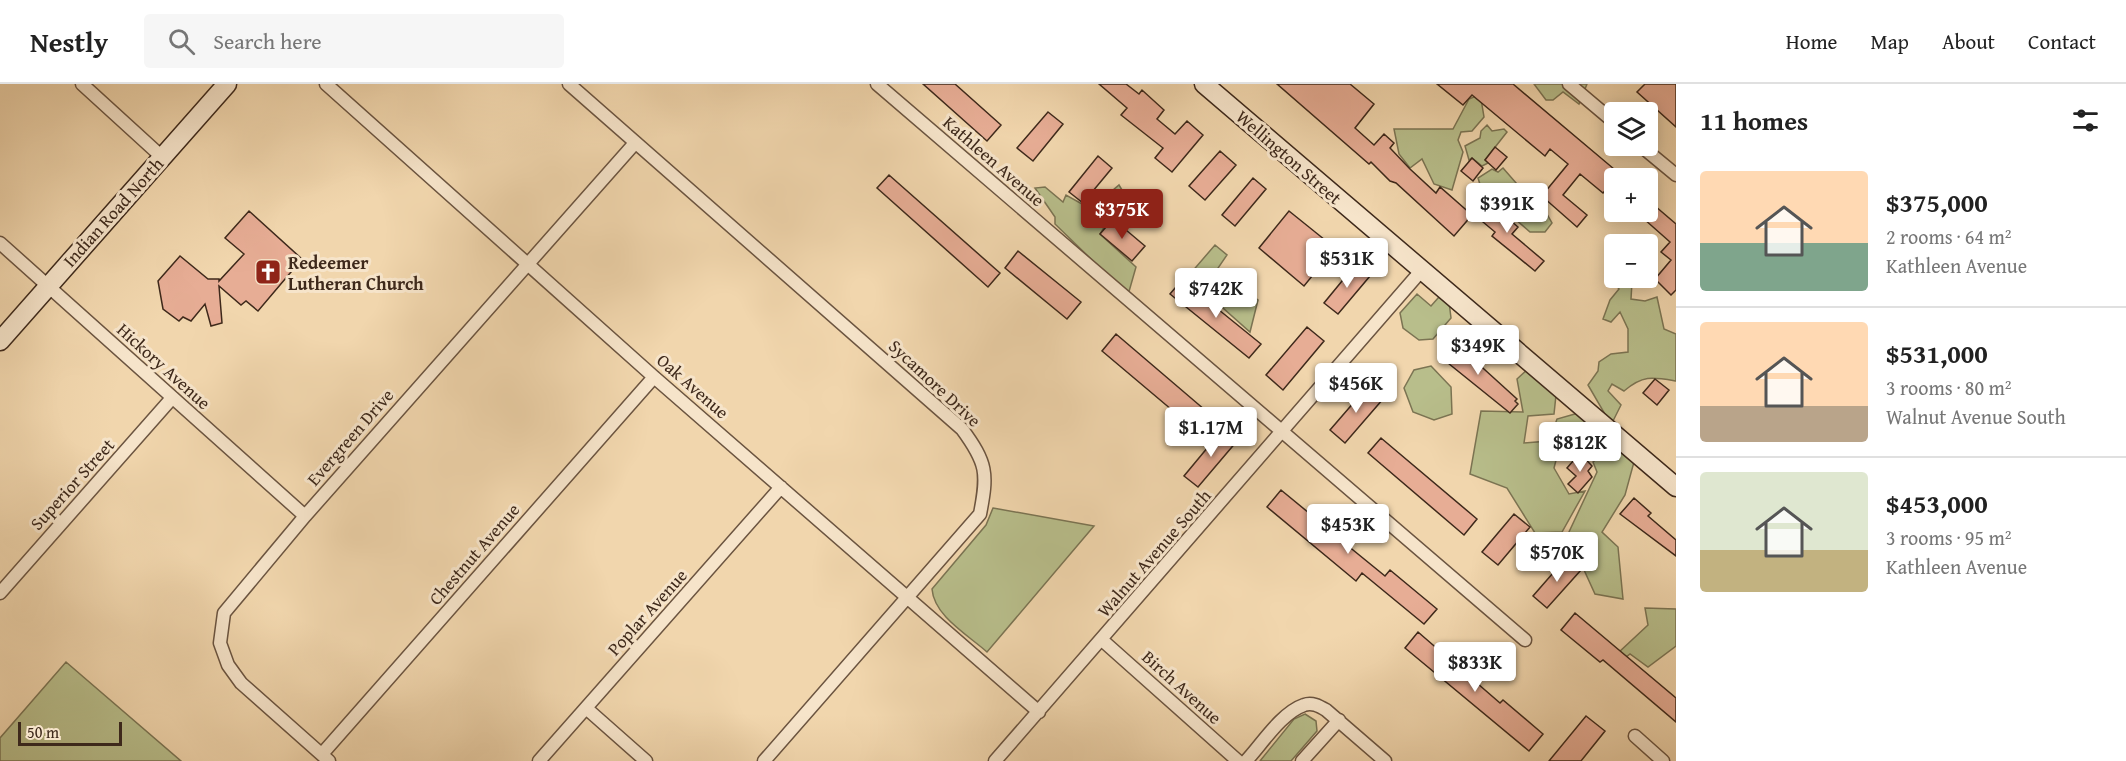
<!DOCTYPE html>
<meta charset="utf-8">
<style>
:root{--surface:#fff;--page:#f6f6f6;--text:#222;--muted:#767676;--line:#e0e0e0;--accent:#8f2418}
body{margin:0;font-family:"Gentium Book Plus",serif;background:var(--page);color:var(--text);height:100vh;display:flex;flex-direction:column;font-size:22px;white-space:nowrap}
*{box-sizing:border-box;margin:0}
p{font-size:20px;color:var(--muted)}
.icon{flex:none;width:33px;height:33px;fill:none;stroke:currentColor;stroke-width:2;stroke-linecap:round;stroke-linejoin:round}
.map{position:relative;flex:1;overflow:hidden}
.drawer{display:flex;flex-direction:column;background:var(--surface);width:450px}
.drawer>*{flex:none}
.buttons{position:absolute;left:1604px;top:18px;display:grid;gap:12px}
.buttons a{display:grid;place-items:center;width:54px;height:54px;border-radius:6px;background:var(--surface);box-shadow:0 3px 15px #0003;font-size:30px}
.scale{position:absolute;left:18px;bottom:15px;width:104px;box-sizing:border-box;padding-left:6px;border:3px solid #3e291b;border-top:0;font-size:16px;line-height:21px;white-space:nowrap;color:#3e291b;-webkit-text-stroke:4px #f6e4ca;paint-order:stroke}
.price{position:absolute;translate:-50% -51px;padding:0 14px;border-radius:6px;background:#fff;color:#222;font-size:20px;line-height:39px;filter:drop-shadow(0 2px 3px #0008)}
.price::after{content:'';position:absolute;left:50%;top:36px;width:18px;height:14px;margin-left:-9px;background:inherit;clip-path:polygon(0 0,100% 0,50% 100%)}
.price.active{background:var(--accent);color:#fff}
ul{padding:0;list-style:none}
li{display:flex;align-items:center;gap:18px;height:150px;padding:0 24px}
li+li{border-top:2px solid var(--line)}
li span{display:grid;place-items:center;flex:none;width:168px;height:120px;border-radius:6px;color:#555}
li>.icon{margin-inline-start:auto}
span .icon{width:72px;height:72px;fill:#fffc;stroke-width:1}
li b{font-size:26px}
h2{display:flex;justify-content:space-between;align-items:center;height:72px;padding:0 24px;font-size:26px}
header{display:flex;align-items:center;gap:36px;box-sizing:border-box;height:84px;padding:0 30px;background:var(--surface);border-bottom:2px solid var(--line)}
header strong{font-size:28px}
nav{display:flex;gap:33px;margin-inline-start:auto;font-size:21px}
.search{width:420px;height:54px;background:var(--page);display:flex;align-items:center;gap:15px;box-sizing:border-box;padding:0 21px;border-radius:6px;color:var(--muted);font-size:22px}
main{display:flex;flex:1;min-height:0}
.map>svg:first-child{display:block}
</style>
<header>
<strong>Nestly</strong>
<div class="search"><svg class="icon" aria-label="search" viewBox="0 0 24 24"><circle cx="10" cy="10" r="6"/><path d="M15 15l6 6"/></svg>Search here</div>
<nav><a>Home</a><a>Map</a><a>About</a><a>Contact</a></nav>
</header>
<main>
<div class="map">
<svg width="1676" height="677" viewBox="0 0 1676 677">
<rect width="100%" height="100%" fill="#f1d6ad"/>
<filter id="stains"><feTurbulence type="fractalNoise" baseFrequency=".00333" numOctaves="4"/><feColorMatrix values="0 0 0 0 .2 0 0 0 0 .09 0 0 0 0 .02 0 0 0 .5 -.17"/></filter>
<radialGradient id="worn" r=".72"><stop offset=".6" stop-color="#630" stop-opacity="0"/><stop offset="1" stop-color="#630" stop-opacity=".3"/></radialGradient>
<path fill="#b8be8b" stroke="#7b7453" stroke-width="1.5" d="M1534,0H1587L1579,20L1563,8L1553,16H1546Z
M1476,12L1481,15L1484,33L1472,47L1461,48L1458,56L1463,68L1452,106L1434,100L1422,75L1410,84L1399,70L1394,45H1453L1469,15Z
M1487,41L1492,47L1504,45L1507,48L1485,76L1488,79L1482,82L1472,74L1469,76L1465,62L1480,54L1481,47Z
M1503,84L1523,107L1532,104L1552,139L1545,148H1530L1514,134L1512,121L1503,126L1483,110L1478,94L1492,85L1498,88Z
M1119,101L1135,128L1127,139L1111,132L1100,150L1136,183L1128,211L1055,140V133L1035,104L1045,103L1063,118L1066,111L1091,125Z
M1215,161L1227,171L1218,184L1258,216L1250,248L1196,200L1190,190Z
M1614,191V194H1627L1632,198L1631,215L1645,217L1657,213L1664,245L1676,250V297C1652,293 1643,291 1624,307L1612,300L1608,307L1621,321L1613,337L1606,332L1588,301L1598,287L1599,278L1611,270L1628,268V245L1620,228L1611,238L1603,235L1610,216L1619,205L1611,194Z
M1417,210L1431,222L1439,213L1449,218L1451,234L1433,255L1419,256L1403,244L1400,229Z
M1431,282L1451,303L1452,330L1434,336L1413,328L1404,304L1414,286Z
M1528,285L1556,311L1554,330L1528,332L1524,359L1549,357L1557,335L1582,328L1593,352L1560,361L1554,384L1569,410L1585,407L1562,448L1535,449L1507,404L1470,390L1481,327L1523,328L1517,295Z
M1618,359L1634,378L1625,411L1602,448L1618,463L1623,515L1595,510L1584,486L1566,470L1569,448L1597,388L1593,378Z
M993,424L1094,442L987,568C968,551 934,532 932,505L986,441Z
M1645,524L1676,525V562L1648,583L1630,570L1620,578L1618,569L1648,541Z
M66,578L181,677H0V654Z
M1305,630L1316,637L1317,647L1291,677H1260L1294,635Z"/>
<path fill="#e7ad95" stroke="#3e291b" stroke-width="1.5" d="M923,0H955L1001,41L987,57Z
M1099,0H1126L1139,10L1142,6L1164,26L1157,35L1175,50L1187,37L1203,51L1172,88L1155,74L1163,64L1121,31L1127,24Z
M1277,0H1350L1374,20L1355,44L1374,61L1384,50L1394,59L1390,64L1410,85L1436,109L1440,103L1472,131L1454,152L1396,99L1390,97L1371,78L1369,80Z
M1437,0H1513L1614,85L1606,95L1611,100L1603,109L1580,90L1563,111L1587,131L1577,143L1544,114L1547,110L1545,108L1568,80L1550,65L1545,72L1472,11L1463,21Z
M1645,0H1676V43L1637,8Z
M1048,28L1063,40L1033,77L1017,64Z
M1495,63L1507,73L1496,86L1485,76Z
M1220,67L1236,81L1205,116L1189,102Z
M1098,72L1112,84L1083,119L1069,108Z
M1472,74L1483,84L1473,97L1461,87Z
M889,91L1000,189L988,203L877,104Z
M1253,94L1266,105L1235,142L1222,131Z
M1480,117L1491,126L1494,122L1518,143L1512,150L1544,177L1535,187L1492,152L1495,148L1471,128Z
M1655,122L1676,140V206L1671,211L1655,195L1671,176L1661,168L1670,158L1644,135Z
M249,127L302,175L258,227L246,217L241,221L219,202L222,239L211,242L205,220L191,237L183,233L179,237L163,225L158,197L180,172L208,195H219V197L244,170L225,154Z
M1289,127L1335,164L1304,202L1259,164Z
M1113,135L1145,162L1132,177L1100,150Z
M1018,167L1081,218L1067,235L1005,184Z
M1356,180L1370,192L1338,230L1324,219Z
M1182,196L1261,260L1249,274L1170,210Z
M1307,243L1324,257L1283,306L1266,291Z
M1116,250L1205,326L1191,342L1102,267Z
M1452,256L1517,315L1515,317L1518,320L1510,329L1438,271Z
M1655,295L1669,306L1657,321L1643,309Z
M1368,302L1383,315L1345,359L1330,346Z
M1223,345L1237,357L1198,403L1184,392Z
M1381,354L1477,435L1464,451L1368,369Z
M1580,369L1592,382L1588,387L1592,393L1578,409L1568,400L1576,392L1567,384Z
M1281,406L1309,429L1311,427L1346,453L1342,457L1385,492L1390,486L1437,525L1424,540L1362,489L1356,497L1267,423Z
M1634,414L1651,429L1648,432L1676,456V472L1620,430Z
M1514,430L1530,443L1498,481L1482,468Z
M1567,473L1581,486L1547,524L1533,512Z
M1575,529L1676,614V638L1603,576L1600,578L1561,546Z
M1418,548L1500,619L1503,616L1543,650L1529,667L1405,564Z
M1586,632L1605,647L1581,677H1549Z"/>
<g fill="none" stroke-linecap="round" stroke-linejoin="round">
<defs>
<path id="street" d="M82,0L162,73
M326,0L654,293L1039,628
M569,0L962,345C987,379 988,389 980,430L764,677
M877,0L1525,556
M1569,0L1614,38
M1641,62L1676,91
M0,159L305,432
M0,509L172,314
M1102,556L1238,677
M586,624L646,677
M1635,652L1663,677
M322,670L654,293
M329,677L241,599L228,581L220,559L224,529L305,432L635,59
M539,677L781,403
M995,677L1421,187
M1246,677C1262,660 1281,629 1304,621C1312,618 1319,622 1326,626L1385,677
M1302,677L1339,636"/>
<path id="secondary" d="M1204,0L1676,403
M0,257L227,0"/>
</defs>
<use href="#street" stroke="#6b5440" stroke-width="15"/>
<use href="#secondary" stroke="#3e291b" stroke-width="21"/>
<use href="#street" stroke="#f6e4ca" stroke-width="12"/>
<use href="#secondary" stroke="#f6e4ca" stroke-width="18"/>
</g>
<defs>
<symbol id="church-square" viewBox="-11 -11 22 22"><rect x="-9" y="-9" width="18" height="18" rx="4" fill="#8f2418" stroke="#f6e4ca"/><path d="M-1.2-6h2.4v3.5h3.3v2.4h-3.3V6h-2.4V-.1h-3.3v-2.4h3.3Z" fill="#fff"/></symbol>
</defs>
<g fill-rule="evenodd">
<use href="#church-square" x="253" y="173" width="30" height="30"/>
</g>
<g text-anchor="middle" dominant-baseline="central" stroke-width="6" stroke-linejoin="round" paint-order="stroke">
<g font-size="18" fill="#3e291b" stroke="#f6e4ca">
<text transform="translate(1289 73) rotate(41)">Wellington Street</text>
<text transform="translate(994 77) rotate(41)">Kathleen Avenue</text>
<text transform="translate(113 128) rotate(-48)">Indian Road North</text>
<text transform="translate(164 282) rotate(42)">Hickory Avenue</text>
<text transform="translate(935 299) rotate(43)">Sycamore Drive</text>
<text transform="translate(693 302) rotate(41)">Oak Avenue</text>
<text transform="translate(350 353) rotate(-49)">Evergreen Drive</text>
<text transform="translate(72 400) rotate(-48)">Superior Street</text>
<text transform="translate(1154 469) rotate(-49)">Walnut Avenue South</text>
<text transform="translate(474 470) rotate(-49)">Chestnut Avenue</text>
<text transform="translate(647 528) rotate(-48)">Poplar Avenue</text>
<text transform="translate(1182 603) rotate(42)">Birch Avenue</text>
</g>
<g font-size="18" font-weight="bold" fill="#3e291b" stroke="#f6e4ca" text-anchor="start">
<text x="288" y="178">Redeemer<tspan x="288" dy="21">Lutheran Church</tspan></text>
</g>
</g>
<rect width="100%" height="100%" filter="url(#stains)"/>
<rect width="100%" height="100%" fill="url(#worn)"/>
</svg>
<div class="buttons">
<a><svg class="icon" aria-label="layers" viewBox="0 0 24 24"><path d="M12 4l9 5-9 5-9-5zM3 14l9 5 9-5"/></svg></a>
<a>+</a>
<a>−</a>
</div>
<div class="scale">50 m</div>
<b class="price" style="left:1507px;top:150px">$391K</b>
<b class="price active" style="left:1122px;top:156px">$375K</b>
<b class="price" style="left:1347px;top:205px">$531K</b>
<b class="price" style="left:1216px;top:235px">$742K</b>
<b class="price" style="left:1478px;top:292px">$349K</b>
<b class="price" style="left:1356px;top:330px">$456K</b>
<b class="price" style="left:1211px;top:374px">$1.17M</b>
<b class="price" style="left:1580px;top:389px">$812K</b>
<b class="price" style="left:1348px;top:471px">$453K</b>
<b class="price" style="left:1557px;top:499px">$570K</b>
<b class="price" style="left:1475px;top:609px">$833K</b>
</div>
<section class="drawer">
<h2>11 homes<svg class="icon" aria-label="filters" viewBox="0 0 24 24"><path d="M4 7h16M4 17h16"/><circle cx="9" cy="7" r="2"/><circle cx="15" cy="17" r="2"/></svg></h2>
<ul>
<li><span style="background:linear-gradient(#ffd9b3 60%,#7fa58c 0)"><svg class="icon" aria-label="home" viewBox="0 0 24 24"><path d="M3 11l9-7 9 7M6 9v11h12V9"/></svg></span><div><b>$375,000</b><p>2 rooms · 64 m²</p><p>Kathleen Avenue</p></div></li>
<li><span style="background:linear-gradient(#ffd9b3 70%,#b9a48a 0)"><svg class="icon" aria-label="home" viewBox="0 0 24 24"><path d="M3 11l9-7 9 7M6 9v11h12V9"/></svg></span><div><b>$531,000</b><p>3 rooms · 80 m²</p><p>Walnut Avenue South</p></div></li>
<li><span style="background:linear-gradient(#dfe7d0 65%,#c2b280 0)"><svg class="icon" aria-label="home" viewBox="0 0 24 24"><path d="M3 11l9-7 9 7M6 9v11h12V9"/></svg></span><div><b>$453,000</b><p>3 rooms · 95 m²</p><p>Kathleen Avenue</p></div></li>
</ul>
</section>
</main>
